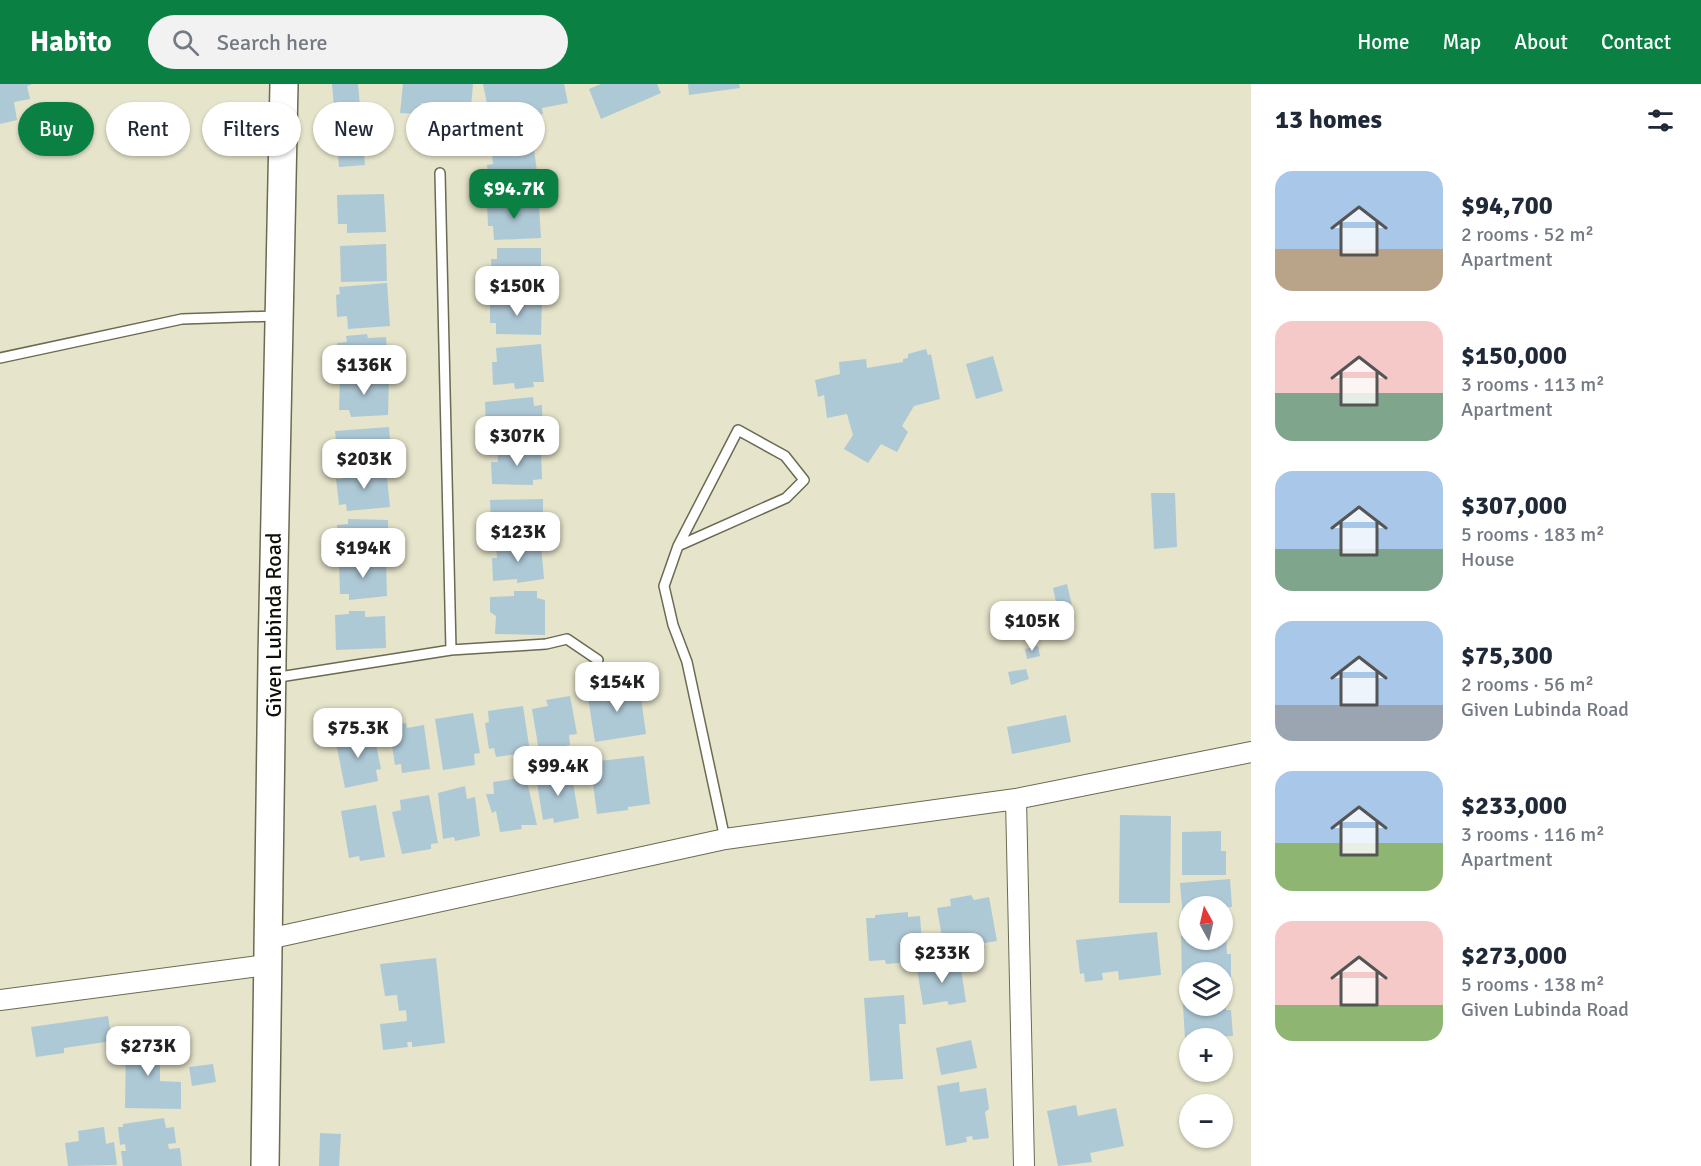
<!DOCTYPE html>
<meta charset="utf-8">
<style>
:root{--surface:#fff;--page:#f2f2f3;--text:#1f2937;--muted:#747a83;--accent:#0b8043}
body{margin:0;font-family:Signika,sans-serif;background:var(--page);color:var(--text);height:100vh;display:flex;flex-direction:column;font-size:22px;white-space:nowrap}
*{box-sizing:border-box;margin:0}
p{font-size:20px;color:var(--muted)}
.icon{flex:none;width:33px;height:33px;fill:none;stroke:currentColor;stroke-width:2;stroke-linecap:round;stroke-linejoin:round}
.map{position:relative;flex:1;overflow:hidden}
.sheet{display:flex;flex-direction:column;background:var(--surface);width:450px}
.sheet>*{flex:none}
.banner{position:absolute;left:18px;top:18px;width:570px;height:54px;display:flex;gap:12px}
.needle{width:39px;rotate:352deg}
.fabs{position:absolute;left:1179px;top:812px;display:grid;gap:12px}
.fabs a{display:grid;place-items:center;width:54px;height:54px;border-radius:50%;background:var(--surface);box-shadow:0 2px 4px #0004;font-size:30px}
.price{position:absolute;translate:-50% -51px;padding:0 14px;border-radius:12px;background:#fff;color:#222;font-size:20px;line-height:39px;filter:drop-shadow(0 2px 3px #0008)}
.price::after{content:'';position:absolute;left:50%;top:36px;width:18px;height:14px;margin-left:-9px;background:inherit;clip-path:polygon(0 0,100% 0,50% 100%)}
.price.selected{background:var(--accent);color:#fff}
ul{padding:0;list-style:none}
li{display:flex;align-items:center;gap:18px;height:150px;padding:0 24px}
li span{display:grid;place-items:center;flex:none;width:168px;height:120px;border-radius:18px;color:#555}
li>.icon{margin-inline-start:auto}
span .icon{width:72px;height:72px;fill:#fffc;stroke-width:1}
li b{font-size:26px}
h2{display:flex;justify-content:space-between;align-items:center;height:72px;padding:0 24px;font-size:26px}
.tag{padding:0 21px;border-radius:27px;background:var(--surface);box-shadow:0 2px 4px #0004;font-size:21px;line-height:54px}
.tag.selected{background:var(--accent);color:#fff}
header{display:flex;align-items:center;gap:36px;box-sizing:border-box;height:84px;padding:0 30px;background:var(--accent);color:#fff}
header strong{font-size:28px}
nav{display:flex;gap:33px;margin-inline-start:auto;font-size:21px}
.search{width:420px;height:54px;background:var(--page);display:flex;align-items:center;gap:15px;box-sizing:border-box;padding:0 21px;border-radius:33px;color:var(--muted);font-size:22px}
main{display:flex;flex:1;min-height:0}
.map>svg:first-child{display:block}
</style>
<header>
<strong>Habito</strong>
<div class="search"><svg class="icon" aria-label="search" viewBox="0 0 24 24"><circle cx="10" cy="10" r="6"/><path d="M15 15l6 6"/></svg>Search here</div>
<nav><a>Home</a><a>Map</a><a>About</a><a>Contact</a></nav>
</header>
<main>
<div class="map">
<svg width="1251" height="1082" viewBox="0 0 1251 1082">
<rect width="100%" height="100%" fill="#e6e4ca"/>
<path fill="#aec9d6" d="M0,0H32L27,2L30,15L14,18L17,36L0,40Z
M332,0H358L365,81L339,83Z
M403,0H473L470,34H454L455,21L421,19L420,30L400,29Z
M483,0H564L568,19L542,24L543,30L516,35L515,29L490,34Z
M601,0H657L661,9L601,35L589,5Z
M688,0H739L740,4L689,11Z
M534,65L538,96L530,97L531,103L511,105V101L489,103L487,81L493,80L492,70Z
M384,110L386,148L347,149V140H338L337,111Z
M529,117L530,122L539,121L541,154L494,156L493,142H488L487,119Z
M386,160L387,197L341,198L340,162Z
M497,164H541V199H531V202L492,199L491,175H497Z
M387,199L390,242L348,245L347,232L337,233L336,211L340,210L339,203Z
M490,216L542,217L541,251L496,250V239H490Z
M367,250L368,254L386,253L388,276H382L383,287L340,291L337,259L347,258L346,252Z
M541,260L544,298H533L534,303L515,305L514,299L493,301L492,278H497L496,264Z
M926,265L928,271L931,270L940,315L914,322L902,342L908,348L897,368L881,360L868,379L844,365L853,351L847,330L827,334L824,311L818,313L815,296L840,290L839,278L866,275L867,284L903,278V275L908,274V270Z
M993,272L1003,307L976,315L966,280Z
M340,292L389,294L388,331L351,333L349,326H339Z
M533,313L534,322L542,321L543,354L491,356L490,343H486L485,318Z
M389,343L391,368H381L382,381L339,385L335,347Z
M541,365L542,395L533,396V401L492,400L491,378H498L497,366Z
M386,384L390,423L347,427L346,420L339,421L336,395H342L341,389Z
M1151,409H1175L1177,463L1154,465Z
M543,415V450L496,451L495,438H491L490,416Z
M348,435L388,436L389,474L338,476L337,441L348,440Z
M541,460L544,495L517,499V495L493,497L492,474H497L496,462Z
M386,476L387,512L349,516V510H340L339,478Z
M1067,500L1075,534L1060,537L1053,504Z
M514,507H537V514L545,516V551L495,550L496,532L490,528V513L514,512Z
M349,527H365V533L385,532L386,564L336,566L335,531L349,530Z
M1038,562L1040,572L1027,575L1025,565Z
M1026,585L1029,595L1011,601L1008,588Z
M639,600L646,650L595,658L588,614L595,613L594,607Z
M570,612L577,650L569,651L570,661L539,667L532,625L548,622L546,616Z
M523,622L530,668L496,673L494,664L489,665L485,639L489,638L488,627Z
M473,629L480,669L474,670L475,681L443,686L435,635Z
M1066,631L1071,658L1012,670L1007,643Z
M406,639L407,644L424,641L430,685L402,689L401,680L395,681L389,642Z
M373,646L381,685L376,686L378,697L345,704L335,654Z
M644,672L650,720L628,723V726L597,730L590,678Z
M571,687L579,734L554,739L553,734L543,736L536,693Z
M526,693L537,741H521L522,745L500,748L496,727L492,729L486,710H494L493,698Z
M465,702L467,715L475,713L480,752L455,757L454,753L443,755L438,709Z
M429,711L438,759L431,760V765L402,770L392,728L401,726L400,716Z
M376,721L385,773L360,777L359,772L349,774L341,727Z
M1120,731L1171,732L1170,819H1119Z
M1221,747V767H1226V791H1182V748Z
M1230,795L1232,823H1225L1226,842H1222V822H1190V845H1184L1180,799Z
M971,811L974,816L989,813L997,857L984,859L985,864L957,869L956,863L944,865L937,824L951,822L950,815Z
M908,828V833L920,832L923,873L910,874V878L886,880L885,876L869,877L866,834H875V831Z
M1157,848L1161,891L1119,896L1118,887L1102,889L1103,896L1085,898L1084,889L1080,890L1076,856Z
M1226,850L1227,870H1231V893L1222,894V888H1190V895H1182L1181,852H1190V855H1222V851Z
M436,874L445,959L412,963V958H407L408,963L383,966L380,940L407,937L406,926L399,927L397,911L385,912L380,880Z
M960,878L966,918L949,921L947,917L923,921L917,885Z
M1222,903L1226,926H1231L1233,952L1185,955L1182,905H1190V921H1222Z
M904,911L906,940H899L903,995L870,997L864,914Z
M108,932L112,957L64,964V969L36,973L31,943Z
M126,953H160V997L181,998V1025L125,1024Z
M971,956L977,984L941,991L936,964Z
M213,980L216,998L192,1002L189,983Z
M959,998L960,1008L986,1004L989,1025L985,1028L989,1054L973,1056L972,1052L966,1053L967,1058L946,1062L937,1002Z
M1076,1021L1078,1032L1116,1024L1124,1062L1090,1069L1092,1078L1058,1082L1047,1027Z
M164,1034L166,1044L174,1043L176,1059L168,1060L169,1065L180,1064L182,1082H123L121,1067H126L125,1060L120,1061L118,1043H123V1040Z
M104,1043L106,1060L114,1058L117,1081L68,1082L65,1059L79,1057L78,1047Z
M320,1049L341,1050L339,1082H319Z"/>
<g fill="none" stroke-linecap="round" stroke-linejoin="round">
<defs>
<path id="lane" d="M440,89L451,566
M0,274L182,235L275,232
M678,462L786,414L804,396L785,372L738,346L678,462L664,502L673,541L687,578L725,755
M273,594L451,566L546,560L567,555L598,576"/>
<path id="street" d="M1016,715L1024,1082
M268,855L725,755L1016,715L1251,668
M0,916L267,881"/>
<path id="secondary" d="M265,1082C268,721 276,361 284,0"/>
</defs>
<use href="#lane" stroke="#6b6a53" stroke-width="12"/>
<use href="#street" stroke="#6b6a53" stroke-width="22"/>
<use href="#secondary" stroke="#6b6a53" stroke-width="30"/>
<use href="#lane" stroke="#fff" stroke-width="9"/>
<use href="#street" stroke="#fff" stroke-width="20"/>
<use href="#secondary" stroke="#fff" stroke-width="27"/>
</g>
<g text-anchor="middle" dominant-baseline="central" stroke-width="5" stroke-linejoin="round" paint-order="stroke">
<g font-size="22" fill="#101007" stroke="#fff">
<text transform="translate(273 541) rotate(-90)">Given Lubinda Road</text>
</g>
</g>
</svg>
<div class="fabs">
<a><svg class="needle" viewBox="-14 -14 28 28"><path d="M0-13l5 13h-10z" fill="#e53935"/><path d="M0 13l5-13h-10z" fill="#747a83"/></svg></a>
<a><svg class="icon" aria-label="layers" viewBox="0 0 24 24"><path d="M12 4l9 5-9 5-9-5zM3 14l9 5 9-5"/></svg></a>
<a>+</a>
<a>−</a>
</div>
<b class="price selected" style="left:514px;top:136px">$94.7K</b>
<b class="price" style="left:517px;top:233px">$150K</b>
<b class="price" style="left:364px;top:312px">$136K</b>
<b class="price" style="left:517px;top:383px">$307K</b>
<b class="price" style="left:364px;top:406px">$203K</b>
<b class="price" style="left:518px;top:479px">$123K</b>
<b class="price" style="left:363px;top:495px">$194K</b>
<b class="price" style="left:1032px;top:568px">$105K</b>
<b class="price" style="left:617px;top:629px">$154K</b>
<b class="price" style="left:358px;top:675px">$75.3K</b>
<b class="price" style="left:558px;top:713px">$99.4K</b>
<b class="price" style="left:942px;top:900px">$233K</b>
<b class="price" style="left:148px;top:993px">$273K</b>
<div class="banner">
<a class="tag selected">Buy</a>
<a class="tag">Rent</a>
<a class="tag">Filters</a>
<a class="tag">New</a>
<a class="tag">Apartment</a>
</div>
</div>
<section class="sheet">
<h2>13 homes<svg class="icon" aria-label="filters" viewBox="0 0 24 24"><path d="M4 7h16M4 17h16"/><circle cx="9" cy="7" r="2"/><circle cx="15" cy="17" r="2"/></svg></h2>
<ul>
<li><span style="background:linear-gradient(#a9c7e8 65%,#b9a48a 0)"><svg class="icon" aria-label="home" viewBox="0 0 24 24"><path d="M3 11l9-7 9 7M6 9v11h12V9"/></svg></span><div><b>$94,700</b><p>2 rooms · 52 m²</p><p>Apartment</p></div></li>
<li><span style="background:linear-gradient(#f6c9c9 60%,#7fa58c 0)"><svg class="icon" aria-label="home" viewBox="0 0 24 24"><path d="M3 11l9-7 9 7M6 9v11h12V9"/></svg></span><div><b>$150,000</b><p>3 rooms · 113 m²</p><p>Apartment</p></div></li>
<li><span style="background:linear-gradient(#a9c7e8 65%,#7fa58c 0)"><svg class="icon" aria-label="home" viewBox="0 0 24 24"><path d="M3 11l9-7 9 7M6 9v11h12V9"/></svg></span><div><b>$307,000</b><p>5 rooms · 183 m²</p><p>House</p></div></li>
<li><span style="background:linear-gradient(#a9c7e8 70%,#9aa5b1 0)"><svg class="icon" aria-label="home" viewBox="0 0 24 24"><path d="M3 11l9-7 9 7M6 9v11h12V9"/></svg></span><div><b>$75,300</b><p>2 rooms · 56 m²</p><p>Given Lubinda Road</p></div></li>
<li><span style="background:linear-gradient(#a9c7e8 60%,#8fb573 0)"><svg class="icon" aria-label="home" viewBox="0 0 24 24"><path d="M3 11l9-7 9 7M6 9v11h12V9"/></svg></span><div><b>$233,000</b><p>3 rooms · 116 m²</p><p>Apartment</p></div></li>
<li><span style="background:linear-gradient(#f6c9c9 70%,#8fb573 0)"><svg class="icon" aria-label="home" viewBox="0 0 24 24"><path d="M3 11l9-7 9 7M6 9v11h12V9"/></svg></span><div><b>$273,000</b><p>5 rooms · 138 m²</p><p>Given Lubinda Road</p></div></li>
</ul>
</section>
</main>
